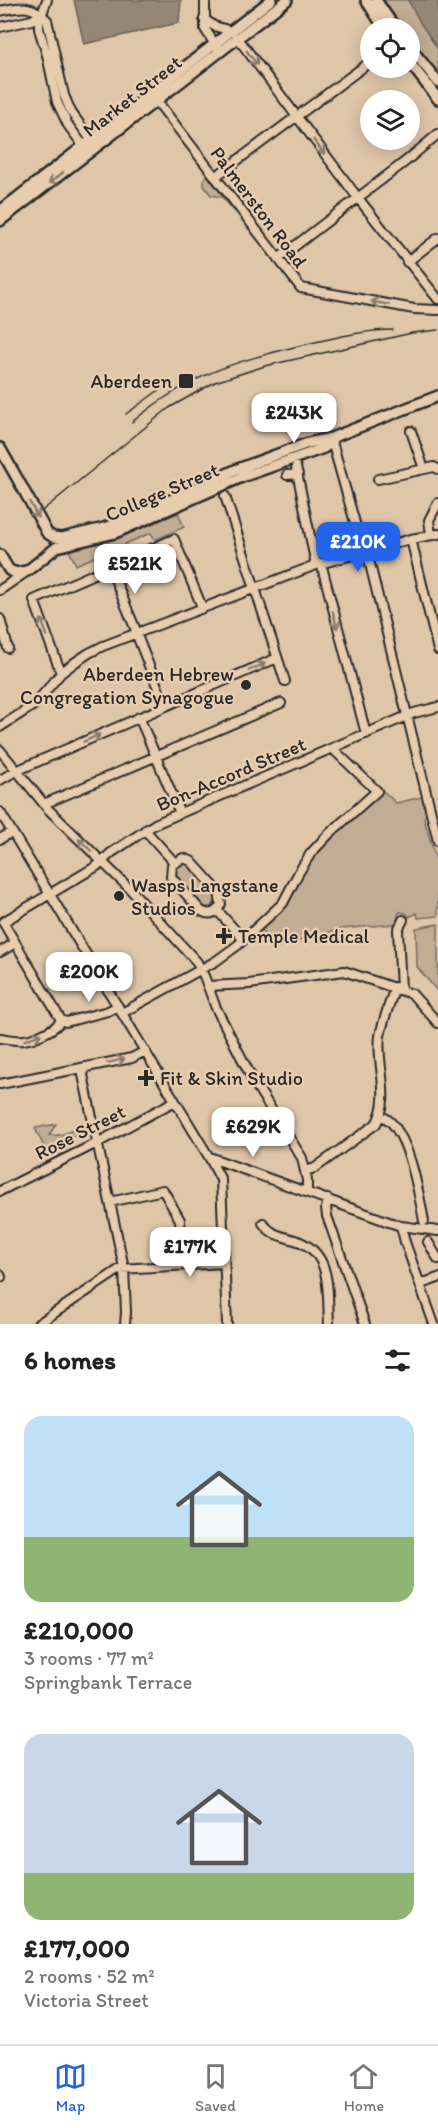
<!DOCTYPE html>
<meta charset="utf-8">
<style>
:root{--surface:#fff;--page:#f6f6f6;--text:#222;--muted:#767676;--line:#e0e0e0;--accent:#2563eb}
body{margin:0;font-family:Itim,sans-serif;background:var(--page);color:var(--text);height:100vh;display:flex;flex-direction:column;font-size:22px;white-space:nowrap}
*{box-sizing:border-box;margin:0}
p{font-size:20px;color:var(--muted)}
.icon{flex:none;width:33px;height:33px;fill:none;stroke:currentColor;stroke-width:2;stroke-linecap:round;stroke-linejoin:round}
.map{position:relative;height:1324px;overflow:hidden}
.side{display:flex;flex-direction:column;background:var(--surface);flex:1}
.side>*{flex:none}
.controls{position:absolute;left:360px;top:18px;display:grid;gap:12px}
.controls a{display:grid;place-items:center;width:60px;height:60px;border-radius:50%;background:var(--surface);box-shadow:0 3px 15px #0003;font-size:30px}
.price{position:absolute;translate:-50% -51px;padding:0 14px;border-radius:12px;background:#fff;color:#222;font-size:20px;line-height:39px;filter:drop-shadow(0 2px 3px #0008)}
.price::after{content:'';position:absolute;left:50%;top:36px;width:18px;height:14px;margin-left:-9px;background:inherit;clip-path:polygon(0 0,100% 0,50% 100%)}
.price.active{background:var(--accent);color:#fff}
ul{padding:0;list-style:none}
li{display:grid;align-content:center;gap:12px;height:318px;padding:0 24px}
li span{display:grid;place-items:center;height:186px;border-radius:18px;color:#555}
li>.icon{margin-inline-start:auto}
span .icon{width:108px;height:108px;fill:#fffc;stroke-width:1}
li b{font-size:26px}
h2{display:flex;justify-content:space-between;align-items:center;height:72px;padding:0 24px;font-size:26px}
.menu{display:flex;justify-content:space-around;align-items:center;height:84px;border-top:2px solid var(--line);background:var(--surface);font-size:16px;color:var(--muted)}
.menu a{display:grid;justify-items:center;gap:3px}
.menu .active{color:var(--accent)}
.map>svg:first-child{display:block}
</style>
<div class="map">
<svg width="438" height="1324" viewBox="0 0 438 1324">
<rect width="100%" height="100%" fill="#dfc6a9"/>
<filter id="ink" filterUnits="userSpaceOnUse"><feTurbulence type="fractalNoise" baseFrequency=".0167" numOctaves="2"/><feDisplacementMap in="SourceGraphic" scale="12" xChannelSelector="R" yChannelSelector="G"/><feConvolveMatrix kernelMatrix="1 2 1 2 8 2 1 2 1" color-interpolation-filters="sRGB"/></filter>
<g filter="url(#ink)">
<path fill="#c1ac94" stroke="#766c60" stroke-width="1.5" d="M386,0H408L438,49V77L410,40V28H403L384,1Z
M207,175L235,212L222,197L211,195L204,186V179Z
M178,513L184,527L155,540L151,533L125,544L129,554L111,562L106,552L76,565L68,548L137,530Z
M382,790L396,803L422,797L426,813L424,819L438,866V916L418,918L417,913L409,917L406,913L399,912L396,925L394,924L341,929L274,948L260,928L284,907L310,863L321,848Z
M183,863L188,865L214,894L216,900L211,907H202L177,878L175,870L179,864Z
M438,924V992L417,967L416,928Z
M56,1124L49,1135C61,1137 69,1132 79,1127L80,1133L61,1142L60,1140L58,1141L59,1144L46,1151L35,1128Z"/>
<path fill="#968676" stroke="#6b6258" stroke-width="1.5" d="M74,0H181L179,23L84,44Z
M408,0H438V49L421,24Z"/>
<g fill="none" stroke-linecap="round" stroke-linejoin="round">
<defs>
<path id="minor" d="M47,0L39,22V29L47,55L57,102L68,125L85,148
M205,0V29L218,49
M0,11C21,7 31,3 47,20L64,95L71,112L94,144
M204,19L214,26L231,31
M0,27L32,20L41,14
M237,37L358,198L438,299
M155,95L156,100L301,288L414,309L438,310
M215,177L370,62
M278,259L406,161L438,134
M407,262L438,238
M411,431L424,469
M331,438L361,544L369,560L438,841
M296,467L316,565
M287,475L298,474
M378,479L434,467L438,469
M225,496L285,681
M431,535L429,520L438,503
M411,539L438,650
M321,563L366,734
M110,567L137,633
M0,590L26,572
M0,619L8,648
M136,633L165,706
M61,673L34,600L174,539L202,607
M139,717L180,813
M0,727L34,705L61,673L74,663L89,653L103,646L316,565L411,539L438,534
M0,750L48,809L131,890L197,962L204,976L216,1008L254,1082L302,1158L307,1180V1191
M0,780L16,771L277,658
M44,804L281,703
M0,812L209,1157L221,1180L227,1324
M145,830L174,862
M0,839L12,832
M183,858L191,861L219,892L221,904C217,913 210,916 201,911L171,877L172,865Z
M217,910L243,939
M0,952L15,943
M208,986L249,984L344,971L412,994L438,1023
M401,989L398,930L403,920
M122,1013L216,961L238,945L283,903L299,872L311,853L329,834L377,791L332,748
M61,1020L3,922L97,866L111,853L155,824L414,713L438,707
M61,1020L66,1022L108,1011L118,1006
M0,1038C8,1039 16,1041 24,1040C34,1039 57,1029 61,1020
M85,1067L83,1075L124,1268L126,1312L125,1324
M0,1084L132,1058L145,1051
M381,1116C408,1124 419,1195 424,1221
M209,1157L389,1222L401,1226L438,1231
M305,1171L315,1168L376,1124C392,1097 376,1065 380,1036C383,1020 390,1003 395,987
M0,1191L97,1143L175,1101
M328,1199L326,1208L327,1216L365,1324
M110,1202L163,1190L180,1220L183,1265
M263,1223C271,1235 281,1236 295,1240C333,1252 327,1291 329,1324
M401,1226L405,1242L434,1324
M428,1242L438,1259
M0,1275L1,1277
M421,1284L438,1278
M38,1324L120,1269L224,1263"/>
<path id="major" d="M366,0L384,28
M376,0L395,28
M410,47L438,82
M410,63L438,99
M0,211L271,0
M0,221L287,0
M0,448L22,487
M47,533L53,537L62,538L104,528L136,516L235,470L308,443L331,438L438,396
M0,555L9,570L16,573L27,571L57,547L115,533L242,477L324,448L328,445L331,438"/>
</defs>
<use href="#minor" stroke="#2b2b2b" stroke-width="12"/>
<use href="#major" stroke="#2b2b2b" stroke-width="14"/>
<use href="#minor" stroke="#e7ccae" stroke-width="8"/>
<use href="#major" stroke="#e7ccae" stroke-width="9"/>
<path stroke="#2b2b2b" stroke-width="1.5" d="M126,414L166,385
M132,422C192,373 233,362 307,344C335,338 364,330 393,330
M43,510L169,408L215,382L265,366L412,333L438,330"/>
<defs>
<path id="major-bridge" d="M22,487L47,533"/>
</defs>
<use href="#major-bridge" stroke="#2b2b2b" stroke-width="14" stroke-linecap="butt"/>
<use href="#major-bridge" stroke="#e7ccae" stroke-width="9"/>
</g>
<defs><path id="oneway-shaft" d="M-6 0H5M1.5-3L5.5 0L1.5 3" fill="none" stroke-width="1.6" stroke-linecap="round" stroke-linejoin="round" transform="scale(1.5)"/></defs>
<g stroke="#897c6c">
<use href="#oneway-shaft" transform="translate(252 58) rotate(53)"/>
<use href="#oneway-shaft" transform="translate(319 147) rotate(53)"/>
<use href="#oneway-shaft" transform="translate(56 178) rotate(142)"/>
<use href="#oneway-shaft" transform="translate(380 303) rotate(-170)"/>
<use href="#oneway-shaft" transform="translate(34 510) rotate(61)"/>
<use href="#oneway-shaft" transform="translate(335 620) rotate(76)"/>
<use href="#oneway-shaft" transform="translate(44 627) rotate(-110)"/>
<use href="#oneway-shaft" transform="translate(257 667) rotate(-23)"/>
<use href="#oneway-shaft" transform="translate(92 738) rotate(-24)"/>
<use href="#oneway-shaft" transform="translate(85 845) rotate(-136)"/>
<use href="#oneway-shaft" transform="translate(33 1037) rotate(-21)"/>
<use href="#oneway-shaft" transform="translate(116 1061) rotate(-12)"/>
</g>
</g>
<g fill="#2b2b2b" stroke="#e7ccae" stroke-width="2">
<rect x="178" y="373" width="16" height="16" rx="3"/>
<circle cx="246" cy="685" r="6"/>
<circle cx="119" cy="896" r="6"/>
<path d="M221 927h6v6h6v6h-6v6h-6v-6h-6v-6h6z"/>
<path d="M143 1069h6v6h6v6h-6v6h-6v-6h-6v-6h6z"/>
</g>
<g text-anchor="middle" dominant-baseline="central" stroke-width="5" stroke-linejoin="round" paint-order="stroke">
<g font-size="20" fill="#2b2b2b" stroke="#e7ccae">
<text transform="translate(132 96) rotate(-38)">Market Street</text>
<text transform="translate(259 207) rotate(53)">Palmerston Road</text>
<text transform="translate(162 492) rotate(-23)">College Street</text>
<text transform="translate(231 774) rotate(-23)">Bon-Accord Street</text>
<text transform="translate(80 1132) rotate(-27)">Rose Street</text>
</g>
<g font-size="20" fill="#2b2b2b" stroke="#e7ccae" text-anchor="start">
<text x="172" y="381" text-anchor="end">Aberdeen</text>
<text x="234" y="674" text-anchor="end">Aberdeen Hebrew<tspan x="234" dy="23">Congregation Synagogue</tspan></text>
<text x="131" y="885">Wasps Langstane<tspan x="131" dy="23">Studios</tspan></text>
<text x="238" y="936">Temple Medical</text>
<text x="160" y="1078">Fit &amp; Skin Studio</text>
</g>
</g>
</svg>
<div class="controls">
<a><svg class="icon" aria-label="locate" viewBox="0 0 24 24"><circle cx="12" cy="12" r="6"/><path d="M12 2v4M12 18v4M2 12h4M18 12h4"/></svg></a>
<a><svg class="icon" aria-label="layers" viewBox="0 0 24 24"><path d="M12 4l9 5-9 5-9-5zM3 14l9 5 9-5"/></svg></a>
</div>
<b class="price" style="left:294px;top:444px">£243K</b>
<b class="price active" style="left:358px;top:573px">£210K</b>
<b class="price" style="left:135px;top:595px">£521K</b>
<b class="price" style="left:89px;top:1003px">£200K</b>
<b class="price" style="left:253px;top:1158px">£629K</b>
<b class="price" style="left:190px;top:1278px">£177K</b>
</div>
<section class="side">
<h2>6 homes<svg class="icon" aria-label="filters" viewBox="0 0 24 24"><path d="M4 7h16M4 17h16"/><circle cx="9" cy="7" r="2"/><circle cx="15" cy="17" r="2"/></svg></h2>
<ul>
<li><span style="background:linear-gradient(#bfe0f5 65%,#8fb573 0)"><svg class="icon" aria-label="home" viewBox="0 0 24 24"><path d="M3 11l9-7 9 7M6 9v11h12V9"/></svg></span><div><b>£210,000</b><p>3 rooms · 77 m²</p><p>Springbank Terrace</p></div></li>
<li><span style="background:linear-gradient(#c9d6e8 75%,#8fb573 0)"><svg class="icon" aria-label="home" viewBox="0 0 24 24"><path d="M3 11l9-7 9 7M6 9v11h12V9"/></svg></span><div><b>£177,000</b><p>2 rooms · 52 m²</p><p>Victoria Street</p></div></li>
</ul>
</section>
<nav class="menu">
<a class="active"><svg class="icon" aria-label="map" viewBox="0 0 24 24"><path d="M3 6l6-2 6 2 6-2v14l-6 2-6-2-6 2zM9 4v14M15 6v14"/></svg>Map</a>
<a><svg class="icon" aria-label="saved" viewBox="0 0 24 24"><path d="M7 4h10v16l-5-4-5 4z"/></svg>Saved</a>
<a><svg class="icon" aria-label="home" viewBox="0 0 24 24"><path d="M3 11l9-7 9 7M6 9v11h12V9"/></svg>Home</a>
</nav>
